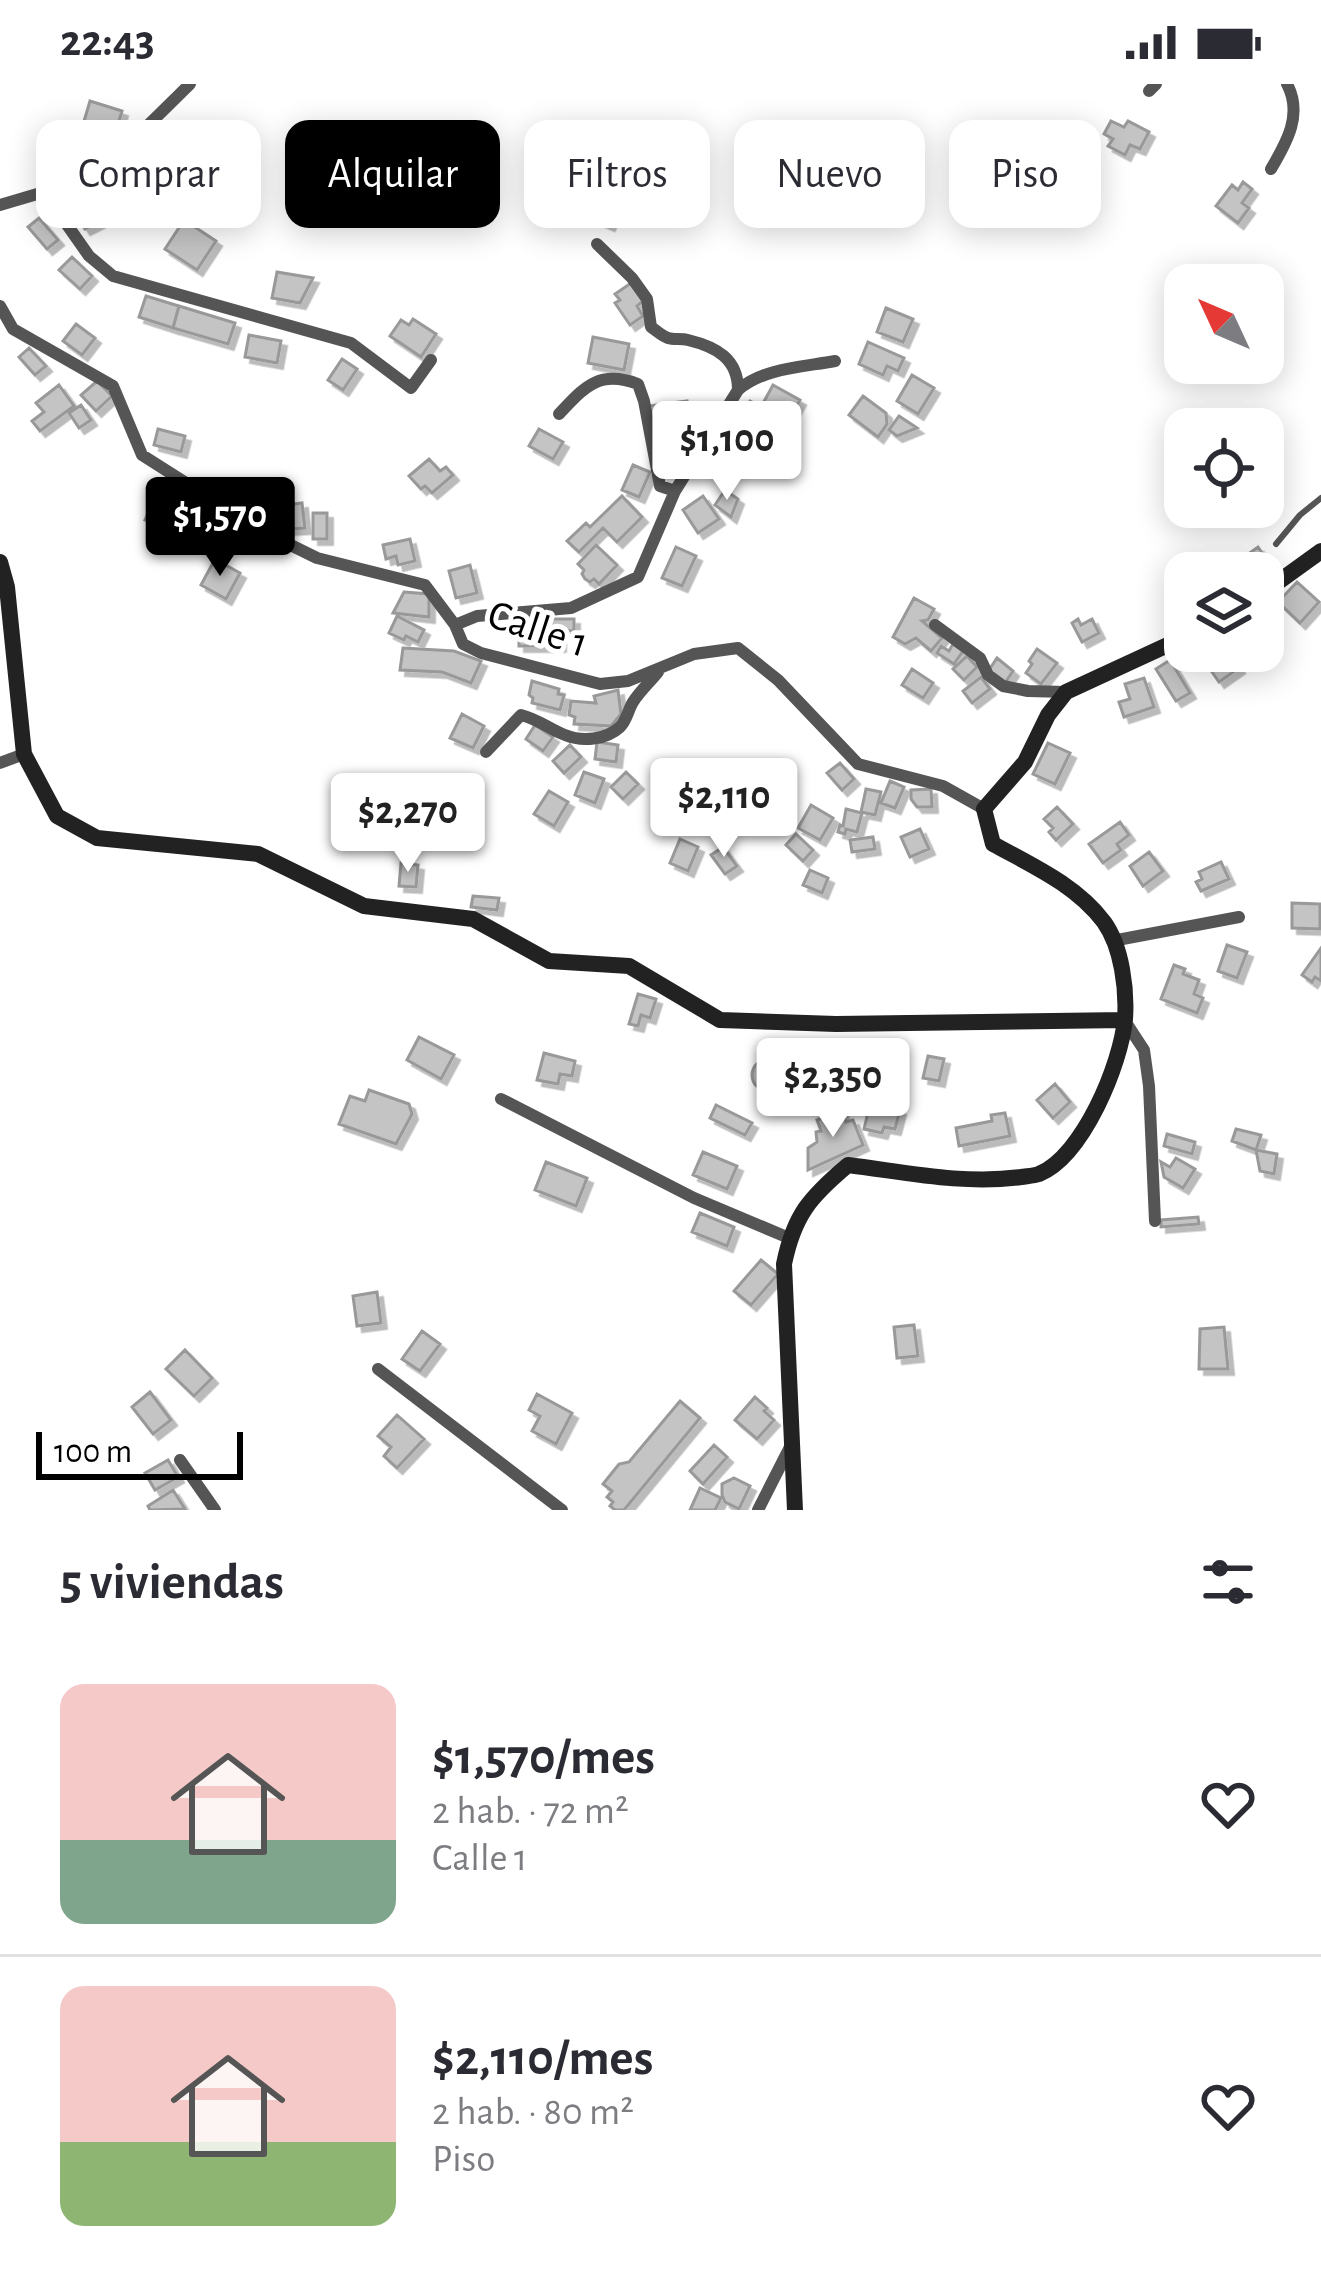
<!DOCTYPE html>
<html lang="es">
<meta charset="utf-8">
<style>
:root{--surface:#fff;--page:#f2f2f3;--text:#2b2b33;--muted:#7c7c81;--line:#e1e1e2;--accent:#000}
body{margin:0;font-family:"Alegreya Sans",sans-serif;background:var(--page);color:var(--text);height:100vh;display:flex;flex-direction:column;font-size:45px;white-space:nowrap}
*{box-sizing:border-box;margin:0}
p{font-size:39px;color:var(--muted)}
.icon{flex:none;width:66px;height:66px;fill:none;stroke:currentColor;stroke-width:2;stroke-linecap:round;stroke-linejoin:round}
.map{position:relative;height:1426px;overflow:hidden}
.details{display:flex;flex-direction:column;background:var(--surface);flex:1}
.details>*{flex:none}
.guide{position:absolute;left:36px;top:36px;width:1251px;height:108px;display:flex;gap:24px}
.needle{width:78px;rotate:314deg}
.tools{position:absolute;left:1164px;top:180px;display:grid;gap:24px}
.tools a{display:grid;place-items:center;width:120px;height:120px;border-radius:24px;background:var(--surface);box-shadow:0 6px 30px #0003;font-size:60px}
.scale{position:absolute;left:36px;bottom:30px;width:207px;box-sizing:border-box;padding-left:12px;border:6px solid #000;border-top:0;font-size:33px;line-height:42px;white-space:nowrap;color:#000;-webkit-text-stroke:9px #fff;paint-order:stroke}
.price{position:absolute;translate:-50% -102px;padding:0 27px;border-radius:12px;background:#fff;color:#222;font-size:39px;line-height:78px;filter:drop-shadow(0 3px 6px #0008)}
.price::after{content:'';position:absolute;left:50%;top:72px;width:36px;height:27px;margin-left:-18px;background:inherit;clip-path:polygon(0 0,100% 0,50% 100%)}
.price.active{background:var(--accent);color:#fff}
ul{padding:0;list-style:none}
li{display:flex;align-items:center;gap:36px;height:300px;padding:0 60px}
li+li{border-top:3px solid var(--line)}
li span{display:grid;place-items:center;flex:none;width:336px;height:240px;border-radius:24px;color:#555}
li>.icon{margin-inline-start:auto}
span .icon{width:144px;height:144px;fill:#fffc;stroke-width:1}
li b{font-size:51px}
h2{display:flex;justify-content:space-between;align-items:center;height:144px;padding:0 60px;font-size:51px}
.tag{padding:0 42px;border-radius:24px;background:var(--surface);box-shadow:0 6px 30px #0003;font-size:42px;line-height:108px}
.tag.active{background:var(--accent);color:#fff}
.status{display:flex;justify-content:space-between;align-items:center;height:84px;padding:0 60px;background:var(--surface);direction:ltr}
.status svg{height:33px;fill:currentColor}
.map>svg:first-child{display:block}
</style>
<div class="status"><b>22:43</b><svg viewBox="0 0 49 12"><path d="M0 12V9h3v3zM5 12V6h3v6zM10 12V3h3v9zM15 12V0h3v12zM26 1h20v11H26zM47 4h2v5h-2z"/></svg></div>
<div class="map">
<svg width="1321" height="1426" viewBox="0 0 1321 1426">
<defs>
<filter id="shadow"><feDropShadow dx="5.5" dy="5.5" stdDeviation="0" flood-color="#0004"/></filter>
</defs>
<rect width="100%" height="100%" fill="#fff"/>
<path fill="#c4c4c4" stroke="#999" stroke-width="3" filter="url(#shadow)" d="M90,17L122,27L114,54L82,44Z
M1111,37L1124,43L1128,37L1149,48L1140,65L1130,61L1125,71L1108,62L1113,55L1104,50Z
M1243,98L1252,105L1242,119L1249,124L1238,139L1216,122L1232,101L1238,106Z
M590,103L620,116L609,141L588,132L594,120L585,116Z
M82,111L99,138L85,145L68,119Z
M39,134L58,156L47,165L28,143Z
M184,136L216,157L197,186L165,165Z
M72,173L92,192L80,205L59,186Z
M277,188L313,194L300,219L272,214Z
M631,199L643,217L637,222L643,232L630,241L615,219L620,216L615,210Z
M146,212L179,222L173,244L139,233Z
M179,222L235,239L228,260L173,244Z
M886,224L913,235L903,258L877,248Z
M413,235L436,250L421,273L390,252L401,236L409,241Z
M76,240L95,254L82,271L63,257Z
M249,251L281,257L277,279L245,273Z
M593,253L629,260L624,286L588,279Z
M868,258L904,274L898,287L887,282L883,291L859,280Z
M29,264L46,282L35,291L19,273Z
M342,275L357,285L343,306L328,296Z
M912,291L934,304L918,330L897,317Z
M97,297L112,312L96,327L81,311Z
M59,301L74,322L40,347L32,337L44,328L36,319Z
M773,301L800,316L794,327L784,321L776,336L770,333L755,358L733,346L750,317L761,323Z
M863,312L886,329L887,340L878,353L849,331Z
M687,317L690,343L658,347L657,337L652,338L649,322Z
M81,321L91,336L79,344L69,329Z
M899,332L917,344L897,352L889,346Z
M158,345L185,352L181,368L154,361Z
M539,345L563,358L553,375L529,362Z
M726,350L746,358L736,383L716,375Z
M429,375L440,387L446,383L453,391L432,409L425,402L421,405L409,392Z
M633,381L650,388L639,413L622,406Z
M224,396L257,406L253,424L209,413L211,404L221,407Z
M725,406L738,415L731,433L715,421Z
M622,412L642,433L617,458L603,444L579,468L567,457L586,439L590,443Z
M703,412L719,435L698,449L683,426Z
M154,416L184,428L175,449L145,436Z
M302,419L305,444L290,445V438L280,439L278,422Z
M313,429H327V455H313Z
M207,435L233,437L235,456L205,453Z
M410,455L415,477L398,481L396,472L386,475L383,461Z
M596,461L617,481L599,500L594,495L590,498L585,495L582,490L584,486L578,480Z
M676,463L696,472L682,502L662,494Z
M1258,463L1275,487L1263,496V489H1245L1237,478Z
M215,475L240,489L226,515L201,501Z
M470,481L477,509L456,514L449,487Z
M1297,498L1319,518L1300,539L1278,518Z
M404,508L429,510V533L393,529Z
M914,514L934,525L928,536L922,537L942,554L931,567L916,554L905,560L893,553Z
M397,532L424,546L418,558L406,552L404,556L389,549Z
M519,532H528V535H574V547L560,546V562H519Z
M1078,535L1081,541L1092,535L1099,549L1082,558L1072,539Z
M953,560L963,567L954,580L937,569L941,562L949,567Z
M403,564L454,567L481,577L471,599L442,588L400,586Z
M1037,565L1057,579L1041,600L1026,589L1032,580L1029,577Z
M1221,567H1227L1239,584L1219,598L1205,578Z
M967,572L977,583L964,596L953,585Z
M997,574L1013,587L1005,599L989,586Z
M1170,576L1190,609L1176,617L1156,585Z
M912,585L933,599L923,614L902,601Z
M981,593L990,605L972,619L963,607Z
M1144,594L1154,623L1124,633L1119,618L1130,615L1125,600Z
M532,597L559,605L558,610L564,611L560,626L532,619L533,614L529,611Z
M618,606L621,630L611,642L574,640L575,633L569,631L571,617L596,619L594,612Z
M462,630L484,642L473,664L450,654Z
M535,641L553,653L543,667L526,655Z
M597,658L618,661L616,678L595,675Z
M1048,659L1070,669L1055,700L1033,690Z
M570,661L581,673L564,689L553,677Z
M840,679L854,695L842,706L827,689Z
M584,688L604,695L595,719L575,711Z
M626,688L638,700L623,715L611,703Z
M890,697L904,703L895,724L881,719Z
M866,705L881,708L875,731L861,728Z
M931,705L932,723H917L911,715V706Z
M549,707L568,718L554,742L534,730Z
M811,721L833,734L820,756L798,744Z
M1057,723L1073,740L1056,756L1049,748L1053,744L1044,735Z
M846,725L862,729L857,748L846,745L845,750L838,748L840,741L843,742Z
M1120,738L1129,751L1117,760L1121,766L1103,779L1089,760Z
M920,745L929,765L910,773L901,753Z
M796,750L813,766L803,777L786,761Z
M873,753L875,765L852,768L850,756Z
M680,755L698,763L688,787L670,779Z
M723,763L737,782L725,790L711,771Z
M1149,768L1163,787L1143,802L1130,782Z
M1221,778L1229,795L1201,807L1196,798L1202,795L1199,788Z
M401,779L418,781L416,803L399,802Z
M810,786L828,794L822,809L803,801Z
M473,812L499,814L497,826L471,823Z
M1292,819L1320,820V845L1292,844Z
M1227,861L1247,868L1237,894L1218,887Z
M1321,864V897L1315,893L1312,898L1302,891Z
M1174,881L1185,885L1183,890L1199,896L1194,910L1203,914L1197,929L1161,915Z
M638,910L656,915L650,934L641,931L638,942L629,940Z
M419,953L454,971L441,995L407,976Z
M544,969L575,977L572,992L560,990L558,1000L537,996Z
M928,972L944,975L939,997L923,994Z
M752 991a16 16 0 1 1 32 0a16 16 0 1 1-32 0Z
M1055,1000L1070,1018L1053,1034L1037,1016Z
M369,1006L409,1020L412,1030L396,1060L339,1040L350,1012L365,1017Z
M870,1020L900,1026L895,1045L884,1043L882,1049L864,1045Z
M716,1021L752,1039L745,1051L710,1034Z
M842,1027L846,1038L853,1036L863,1061L808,1086V1064L817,1058L816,1048L821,1047L817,1036Z
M1005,1029L1010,1052L959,1062L956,1044L992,1037L991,1031Z
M1236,1045L1261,1051L1256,1066L1232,1057Z
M1167,1050L1195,1058L1192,1070L1164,1062Z
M1256,1066L1277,1070L1274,1090L1260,1087Z
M703,1068L737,1082L727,1105L693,1091Z
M1176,1074L1195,1085L1183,1104L1164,1093L1161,1078L1170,1083Z
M546,1078L587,1094L576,1122L535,1106Z
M700,1129L734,1143L727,1162L692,1148Z
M1198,1133L1199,1140L1161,1143V1136Z
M761,1176L778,1190L751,1221L734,1207Z
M377,1208L381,1239L357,1242L353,1212Z
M914,1241L918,1272L897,1274L894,1243Z
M1224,1243L1228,1285H1199L1200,1245Z
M422,1247L440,1260L420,1287L402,1275Z
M185,1266L212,1294L194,1312L166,1285Z
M150,1308L171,1336L153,1350L132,1323Z
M537,1310L572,1329L556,1360L532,1347L540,1332L529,1326Z
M755,1313L767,1324L764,1327L774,1336L757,1355L735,1336Z
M680,1317L700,1334L624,1426H615L610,1422L613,1418L607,1413L612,1407L603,1400L619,1380L629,1378Z
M397,1331L424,1355L397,1384L384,1372L391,1363L378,1352Z
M714,1361L727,1373L703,1400L690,1387Z
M168,1376L178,1393L155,1406L145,1389Z
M734,1394L750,1402L739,1425L725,1418L722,1411V1400Z
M700,1404L721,1414L715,1426H690Z
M173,1406L185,1425L150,1426L148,1422Z"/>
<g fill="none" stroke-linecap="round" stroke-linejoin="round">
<path stroke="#555" stroke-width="6" d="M1276,460L1300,431L1321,414"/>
<path stroke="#555" stroke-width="12" d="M1149,7L1156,0
M1271,85C1287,58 1303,30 1287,0
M44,108L89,172L113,192L351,259L411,304L431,276
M0,121L44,108L128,61L190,0
M597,160L632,194L647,215L651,243C657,247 662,252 668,254C674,256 681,254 688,256C717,263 738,275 738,306
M0,222L13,245L113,302L142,371L260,446L317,474L425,501L455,541L463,560L481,569L600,600L628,597L694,570L738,564L778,596L858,680L943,702L984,725
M559,330C584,304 598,285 638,300L644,317L660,402L675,407
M455,541L477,532L571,524L638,493L675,407L738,306C763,284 803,283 835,277
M935,541L980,574L988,591L1003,602L1028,607L1066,608
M486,668L521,631C538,635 549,645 565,651C582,658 606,656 620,643C627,636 628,626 633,618C640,607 650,598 658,588
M0,679L24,670
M1112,857L1239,833
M1125,937L1144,966L1149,1002L1155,1137
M501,1015L694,1114L789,1154
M378,1285L562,1426
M180,1376L215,1426
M758,1426L791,1361"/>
<path stroke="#222" stroke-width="16" d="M0,478L7,503L24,670L57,732L97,754L258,770L364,822L473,835L549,877L629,882L720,936L836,940L1125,936
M1263,509L1321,467
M795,1426L784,1180C794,1131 810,1113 848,1081C905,1088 964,1101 1021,1093C1027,1092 1033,1092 1039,1090C1083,1072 1121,980 1125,935C1127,906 1122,863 1104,838C1076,801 1033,782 993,760L984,725L1025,678L1048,631L1066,608L1185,553"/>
</g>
<g text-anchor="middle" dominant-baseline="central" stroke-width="10" stroke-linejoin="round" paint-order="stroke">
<g font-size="42" fill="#000" stroke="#fff">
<text transform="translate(538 545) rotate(18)">Calle 1</text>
</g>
</g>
</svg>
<div class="tools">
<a><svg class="needle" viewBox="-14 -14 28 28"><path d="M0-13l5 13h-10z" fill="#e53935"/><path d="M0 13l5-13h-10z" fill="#7c7c81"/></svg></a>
<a><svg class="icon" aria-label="locate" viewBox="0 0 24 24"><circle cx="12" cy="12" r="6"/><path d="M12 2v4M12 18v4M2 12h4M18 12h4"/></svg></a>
<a><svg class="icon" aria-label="layers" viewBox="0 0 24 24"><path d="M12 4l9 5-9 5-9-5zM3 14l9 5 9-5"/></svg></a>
</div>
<div class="scale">100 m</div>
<b class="price" style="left:727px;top:419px">$1,100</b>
<b class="price active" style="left:220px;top:495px">$1,570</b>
<b class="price" style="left:724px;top:776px">$2,110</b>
<b class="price" style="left:408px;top:791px">$2,270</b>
<b class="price" style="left:833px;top:1056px">$2,350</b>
<div class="guide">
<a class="tag">Comprar</a>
<a class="tag active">Alquilar</a>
<a class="tag">Filtros</a>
<a class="tag">Nuevo</a>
<a class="tag">Piso</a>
</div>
</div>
<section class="details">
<h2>5 viviendas<svg class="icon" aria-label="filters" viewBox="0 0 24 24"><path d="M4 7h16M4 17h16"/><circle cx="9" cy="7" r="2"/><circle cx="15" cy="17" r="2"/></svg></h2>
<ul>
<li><span style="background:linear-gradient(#f6c9c9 65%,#7fa58c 0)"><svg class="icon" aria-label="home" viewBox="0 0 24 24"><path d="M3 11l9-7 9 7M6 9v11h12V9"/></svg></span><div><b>$1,570/mes</b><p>2 hab. · 72 m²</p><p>Calle 1</p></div><svg class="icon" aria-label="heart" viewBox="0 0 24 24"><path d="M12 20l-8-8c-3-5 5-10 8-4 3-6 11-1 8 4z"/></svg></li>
<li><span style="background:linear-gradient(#f6c9c9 65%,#8fb573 0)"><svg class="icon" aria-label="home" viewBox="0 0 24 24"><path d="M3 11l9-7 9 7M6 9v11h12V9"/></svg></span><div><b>$2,110/mes</b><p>2 hab. · 80 m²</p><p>Piso</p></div><svg class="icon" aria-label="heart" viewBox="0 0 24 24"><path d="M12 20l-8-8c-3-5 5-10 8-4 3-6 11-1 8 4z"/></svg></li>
</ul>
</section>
